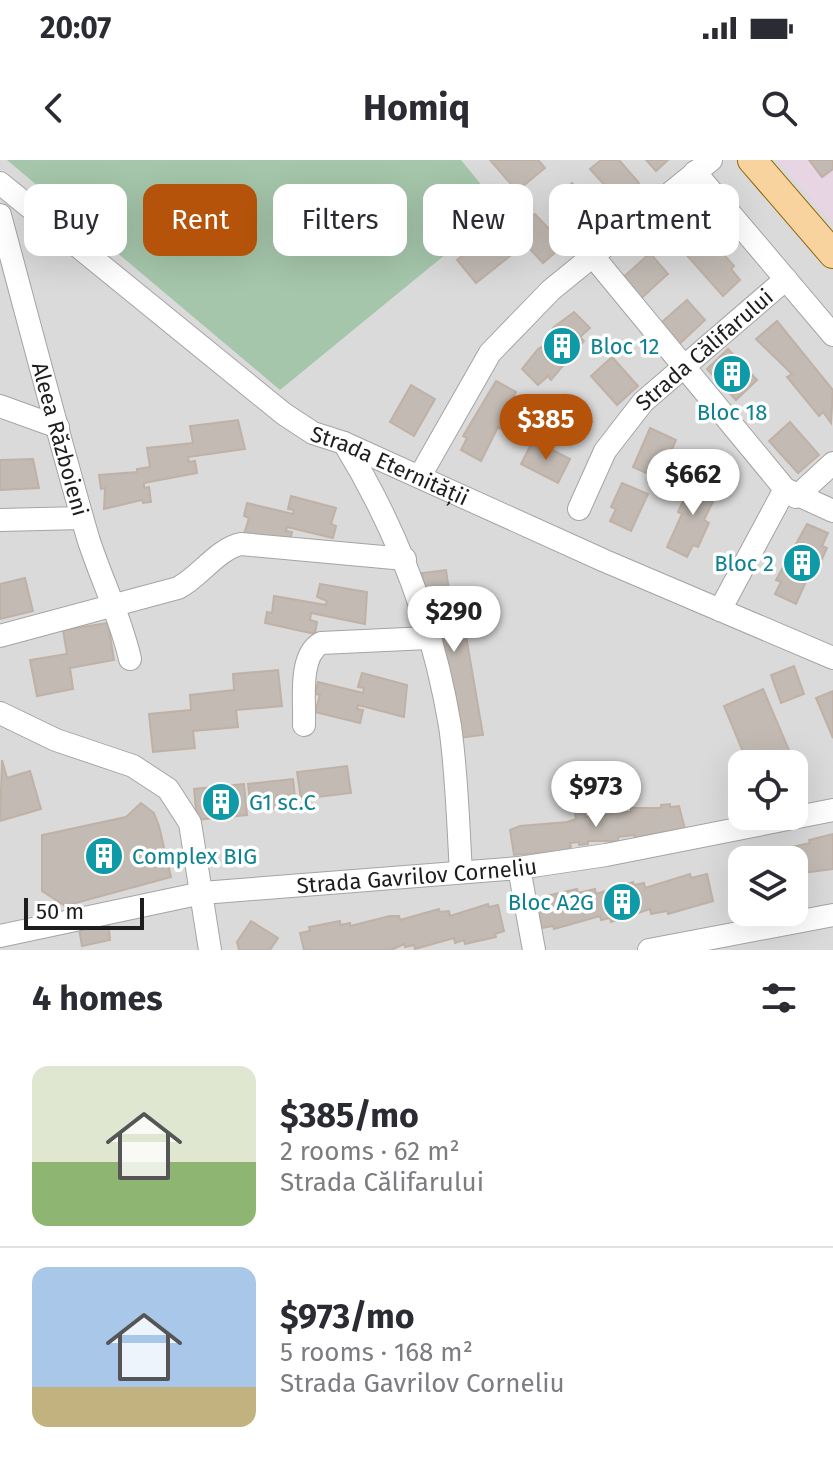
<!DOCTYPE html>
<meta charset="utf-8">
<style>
:root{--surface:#fff;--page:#f7f7f7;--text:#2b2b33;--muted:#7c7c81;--line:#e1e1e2;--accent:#b45309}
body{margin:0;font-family:"Fira Sans",sans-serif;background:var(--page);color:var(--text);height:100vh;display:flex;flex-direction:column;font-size:30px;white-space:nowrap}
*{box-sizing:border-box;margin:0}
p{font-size:26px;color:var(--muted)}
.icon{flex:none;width:44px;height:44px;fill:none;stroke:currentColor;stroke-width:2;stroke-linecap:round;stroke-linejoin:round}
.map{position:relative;height:790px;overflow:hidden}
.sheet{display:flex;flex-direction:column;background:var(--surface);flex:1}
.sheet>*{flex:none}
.guide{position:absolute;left:24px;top:24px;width:786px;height:72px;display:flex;gap:16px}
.fabs{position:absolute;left:728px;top:590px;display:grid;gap:16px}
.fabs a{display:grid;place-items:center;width:80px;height:80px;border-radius:16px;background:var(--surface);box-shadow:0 8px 32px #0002;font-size:40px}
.scale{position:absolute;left:24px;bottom:20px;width:120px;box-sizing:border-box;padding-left:8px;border:4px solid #1d1d1d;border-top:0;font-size:22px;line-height:28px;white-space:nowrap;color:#1d1d1d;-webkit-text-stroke:6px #fff;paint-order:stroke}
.price{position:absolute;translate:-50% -68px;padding:0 18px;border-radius:28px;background:#fff;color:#222;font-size:26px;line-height:52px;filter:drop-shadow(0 2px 4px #0008)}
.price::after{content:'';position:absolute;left:50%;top:48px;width:24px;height:18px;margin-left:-12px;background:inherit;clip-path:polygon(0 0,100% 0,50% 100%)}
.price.selected{background:var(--accent);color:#fff}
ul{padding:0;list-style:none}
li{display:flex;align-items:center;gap:24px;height:200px;padding:0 32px}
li+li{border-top:2px solid var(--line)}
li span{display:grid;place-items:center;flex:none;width:224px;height:160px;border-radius:16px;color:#555}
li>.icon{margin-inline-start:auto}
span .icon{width:96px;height:96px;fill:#fffc;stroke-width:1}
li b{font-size:34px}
h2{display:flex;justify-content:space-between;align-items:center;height:96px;padding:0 32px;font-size:34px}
.pill{padding:0 28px;border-radius:16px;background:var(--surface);box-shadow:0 8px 32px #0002;font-size:28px;line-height:72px}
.pill.selected{background:var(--accent);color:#fff}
.status{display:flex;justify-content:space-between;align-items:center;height:56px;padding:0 40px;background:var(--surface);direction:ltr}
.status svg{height:22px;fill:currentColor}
header{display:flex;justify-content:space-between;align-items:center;height:104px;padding:0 32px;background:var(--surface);font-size:36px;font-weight:700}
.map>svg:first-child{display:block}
</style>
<div class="status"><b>20:07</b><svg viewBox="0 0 49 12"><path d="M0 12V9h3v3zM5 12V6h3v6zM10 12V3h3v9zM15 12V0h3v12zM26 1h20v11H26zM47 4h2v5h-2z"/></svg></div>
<header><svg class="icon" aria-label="back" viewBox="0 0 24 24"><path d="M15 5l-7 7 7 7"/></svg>Homiq<svg class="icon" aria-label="search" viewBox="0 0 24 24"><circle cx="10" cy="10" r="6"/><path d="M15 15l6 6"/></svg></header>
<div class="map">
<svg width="833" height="790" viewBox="0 0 833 790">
<rect width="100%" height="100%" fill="#eeeae3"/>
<path fill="#dbdada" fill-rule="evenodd" d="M0,0H833V790H0ZM742,604H794V656H742ZM742,700H794V752H742Z"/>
<path fill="#e7d5e3" d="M777,0H833V64Z"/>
<path fill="#a5c6ab" d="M7,0H461L501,49L280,230Z"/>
<path fill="#c2bab3" stroke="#bfb1a6" stroke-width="2" d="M490,0H538L545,8L517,31Z
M601,0H619L639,23L619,41L590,9Z
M646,0H668L656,11Z
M809,0H833V9L822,17Z
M572,23L601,54L581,73L552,41Z
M535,54L564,85L543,103L514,72Z
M692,67L701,77L705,73L734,106L731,109L740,120L723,136L675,82Z
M491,73L510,96L476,123L457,100Z
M650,93L668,114L636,143L618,122Z
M687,140L705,160L674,189L655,168Z
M574,152L590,168L580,177L584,181L551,220L548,216L538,225L522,209L538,189L548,183L545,180L554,167Z
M777,161L833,230L831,263L823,252L819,256L787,217L792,214L756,179Z
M728,189L757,220L736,240L707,209Z
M612,197L638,226L617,245L591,216Z
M496,221L516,232L510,244L515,246L503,270L498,267L481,301L461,290L467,278L463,276Z
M411,225L435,239L414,276L390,262Z
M564,235L592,262L573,282L545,255Z
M238,260L245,289L188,297L189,302L195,301L197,313L144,323V328L149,327L151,342L143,343L142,340L104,349L105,328L101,329L99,315L137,312V309L150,307L147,288L193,283L190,266Z
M790,262L819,295L798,313L769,281Z
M650,268L676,280L659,319L633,307Z
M533,280L570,299L558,323L521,304Z
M33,299L39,328L0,330V300Z
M699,318L720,327L704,360L709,363L698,387L693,385L687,397L667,387L682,354L678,352L689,328L694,330Z
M622,323L648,334L631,371L610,361L616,349L611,347Z
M291,336L336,348L331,364L336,366L333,378L287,367L286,371L292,372L289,385L244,374L249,358L244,356L247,343L293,354L294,350L288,349Z
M807,364L828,373L822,386L827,388L816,412L811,410L796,444L775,434L781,422L776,420Z
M446,410L454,465L464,464L483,575L459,578L439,468L430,469L422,413Z
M25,418L33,451L0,459V424Z
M320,424L367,432L365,464L311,453L310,460L317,462L315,474L265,463L267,452L272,453L274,436L326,445L327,441L317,437Z
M108,463L114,500L70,508L73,529L37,536L30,500L67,494L63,470Z
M794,506L804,534L781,543L771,515Z
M278,510L282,546L236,550L238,567L193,571L195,588L153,592L149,554L191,550L190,535L234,530L233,514Z
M362,513L407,525L404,557L358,545L357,549L363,550L360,563L315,552L320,535L315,534L318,522L363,533L364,528L358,527Z
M763,529L794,602L790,604H748L724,546Z
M833,531V578L816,538Z
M2,600L7,618L30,611L41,649L0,661Z
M347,606L351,633L301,639L297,612Z
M293,619L296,646L251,651L248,624Z
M244,624L247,655L197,660L194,629Z
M141,643L154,653L159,666L171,717L65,746L42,731V675L126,657Z
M670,644V647L679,646L685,669L664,675V672L635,678L634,675L618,677V681H588V684L579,685V682L570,683L571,687L562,691L514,695L510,670L520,666L567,662L576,659L575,654L585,653V657L605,655L604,651L631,652V648H661V645Z
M833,674V709L794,714V700H742V726L737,727L731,700L777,687L778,690L810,683L809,680Z
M690,714L691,718L707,714L713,741L668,754L667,751L651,754L650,749L611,762L610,758L601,760L600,756L554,769L553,766L536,769L531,743L547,739L546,736L577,729L578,733L595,729L596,734L633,722L634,725L644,723L645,728Z
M488,744L489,747L498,745L504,771L495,774L496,777L465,784L464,780L455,783L454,778L415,789L414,785L405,787L404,784L391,790H304L300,773L310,771L309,767L340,761V765L350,763V766L390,756H399L400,760L439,749L440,752L449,751L450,756Z
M108,758L110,780L82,786L78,763Z
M251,761L278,778L270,790H239L237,782Z"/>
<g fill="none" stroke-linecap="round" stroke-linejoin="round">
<defs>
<g id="minor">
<path d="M695,12L833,175"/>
<path id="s1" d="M0,23L284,254L313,273L344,283L605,401L833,498"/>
<path id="s2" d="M0,55C29,163 57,271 88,378C101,419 121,458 130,499"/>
<path d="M592,95L785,329L833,351"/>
<path d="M0,246L58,267"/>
<path d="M344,283C397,369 433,465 450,566C457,614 458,664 461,712"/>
<path d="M420,316L490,193L551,130L711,0"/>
<path d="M796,337L833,303"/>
<path id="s3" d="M579,349L605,291L643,242L786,119"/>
<path d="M0,360L82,358"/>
<path d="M720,450L785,329"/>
<path d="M0,476L178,428C200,417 217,389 241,384L405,399"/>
<path d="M0,553L56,580L133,606L168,629L190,663L210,790"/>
<path d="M304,565C305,541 298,496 321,483L428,478"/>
<path d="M519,708L534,790"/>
<path id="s4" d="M0,776L202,733L519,708L606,695L833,650"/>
<path d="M649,790L833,755"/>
</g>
<path id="major" d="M752,0L833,94"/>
</defs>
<use href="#minor" stroke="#a4a4a4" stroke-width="24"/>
<use href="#major" stroke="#906506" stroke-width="30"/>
<use href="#minor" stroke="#fff" stroke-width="22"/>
<use href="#major" stroke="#f8d39e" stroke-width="28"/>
</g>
<defs>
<symbol id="building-disc" viewBox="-11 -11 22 22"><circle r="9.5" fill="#0f9aa8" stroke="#fff"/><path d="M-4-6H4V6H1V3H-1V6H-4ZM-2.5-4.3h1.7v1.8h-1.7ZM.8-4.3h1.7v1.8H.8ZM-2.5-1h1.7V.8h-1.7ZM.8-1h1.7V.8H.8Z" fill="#fff"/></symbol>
</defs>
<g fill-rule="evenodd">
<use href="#building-disc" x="540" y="164" width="44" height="44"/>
<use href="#building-disc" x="710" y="192" width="44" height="44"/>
<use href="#building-disc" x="780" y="381" width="44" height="44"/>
<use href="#building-disc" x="199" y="620" width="44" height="44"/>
<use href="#building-disc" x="82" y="674" width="44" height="44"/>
<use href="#building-disc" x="600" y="720" width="44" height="44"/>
</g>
<g text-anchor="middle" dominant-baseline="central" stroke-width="7" stroke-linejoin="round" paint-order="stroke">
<g font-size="22" fill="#0d838f" stroke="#fff" text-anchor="start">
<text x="590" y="186">Bloc 12</text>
<text x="732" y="252" text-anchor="middle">Bloc 18</text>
<text x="774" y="403" text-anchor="end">Bloc 2</text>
<text x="249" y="642">G1 sc.C</text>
<text x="132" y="696">Complex BIG</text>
<text x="594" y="742" text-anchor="end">Bloc A2G</text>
</g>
<g font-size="22" fill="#1d1d1d" stroke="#fff">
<text stroke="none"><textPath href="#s3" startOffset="206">Strada Călifarului</textPath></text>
<text stroke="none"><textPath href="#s2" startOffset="232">Aleea Războieni</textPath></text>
<text stroke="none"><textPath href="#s1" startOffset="484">Strada Eternității</textPath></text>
<text stroke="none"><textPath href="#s4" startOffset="422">Strada Gavrilov Corneliu</textPath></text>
</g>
</g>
</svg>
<div class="fabs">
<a><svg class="icon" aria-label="locate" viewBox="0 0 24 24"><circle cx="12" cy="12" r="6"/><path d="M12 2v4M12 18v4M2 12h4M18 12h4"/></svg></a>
<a><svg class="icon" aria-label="layers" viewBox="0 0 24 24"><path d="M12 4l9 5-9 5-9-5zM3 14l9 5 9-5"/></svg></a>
</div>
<div class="scale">50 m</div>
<b class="price selected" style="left:546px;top:302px">$385</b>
<b class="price" style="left:693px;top:357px">$662</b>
<b class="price" style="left:454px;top:494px">$290</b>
<b class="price" style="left:596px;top:669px">$973</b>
<div class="guide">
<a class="pill">Buy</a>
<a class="pill selected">Rent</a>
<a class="pill">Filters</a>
<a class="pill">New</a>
<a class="pill">Apartment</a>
</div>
</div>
<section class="sheet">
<h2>4 homes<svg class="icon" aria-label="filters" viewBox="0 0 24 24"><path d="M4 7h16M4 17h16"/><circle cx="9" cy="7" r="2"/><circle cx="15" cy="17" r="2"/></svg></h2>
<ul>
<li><span style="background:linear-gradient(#dfe7d0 60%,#8fb573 0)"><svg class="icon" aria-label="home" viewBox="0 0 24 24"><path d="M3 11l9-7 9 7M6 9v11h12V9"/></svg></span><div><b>$385/mo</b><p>2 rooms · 62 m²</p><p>Strada Călifarului</p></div></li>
<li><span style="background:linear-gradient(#a9c7e8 75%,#c2b280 0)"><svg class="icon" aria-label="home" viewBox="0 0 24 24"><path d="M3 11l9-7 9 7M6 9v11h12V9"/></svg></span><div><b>$973/mo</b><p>5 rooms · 168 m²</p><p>Strada Gavrilov Corneliu</p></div></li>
</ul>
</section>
